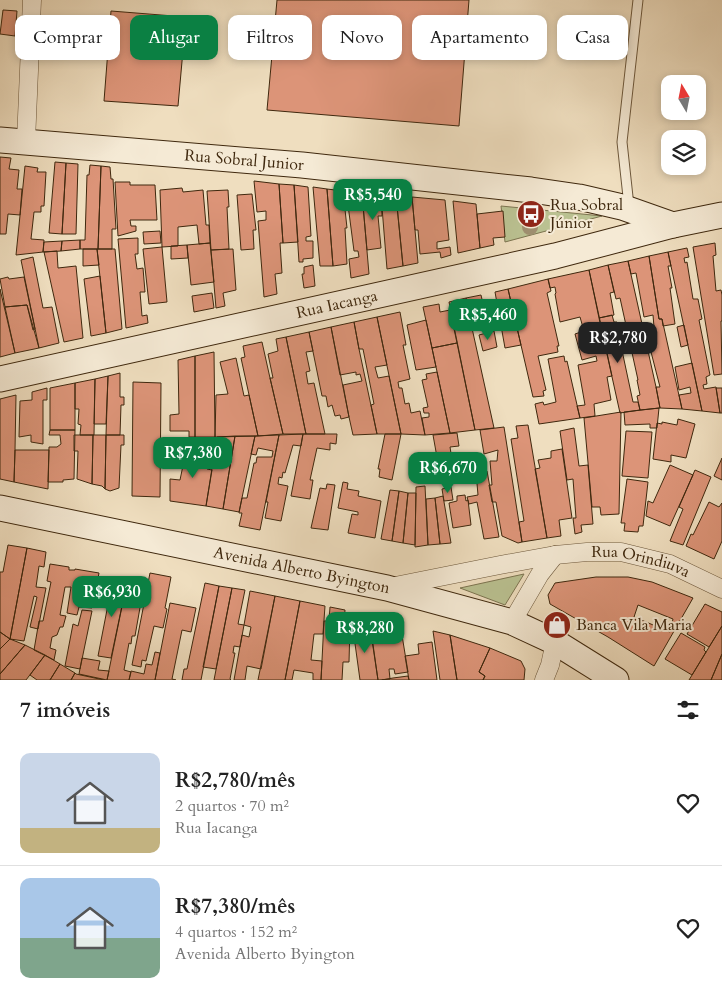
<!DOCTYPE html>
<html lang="pt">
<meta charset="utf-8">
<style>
:root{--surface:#fff;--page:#f6f6f6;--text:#222;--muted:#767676;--line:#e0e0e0;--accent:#0b8043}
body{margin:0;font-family:Cardo,serif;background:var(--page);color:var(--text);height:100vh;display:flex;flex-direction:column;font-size:19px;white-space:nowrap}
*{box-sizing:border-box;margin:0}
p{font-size:16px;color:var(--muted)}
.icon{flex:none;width:28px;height:28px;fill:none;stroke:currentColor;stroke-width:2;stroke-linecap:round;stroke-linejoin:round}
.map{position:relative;height:680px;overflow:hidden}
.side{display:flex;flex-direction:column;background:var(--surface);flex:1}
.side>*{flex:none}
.guide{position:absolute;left:15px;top:15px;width:692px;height:45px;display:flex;gap:10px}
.needle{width:32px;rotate:350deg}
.fabs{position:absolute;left:661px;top:75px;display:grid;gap:10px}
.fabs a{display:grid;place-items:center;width:45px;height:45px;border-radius:10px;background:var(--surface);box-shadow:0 2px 8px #0003;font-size:25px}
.price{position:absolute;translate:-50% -42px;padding:0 11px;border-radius:10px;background:var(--accent);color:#fff;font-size:16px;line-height:32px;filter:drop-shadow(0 1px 2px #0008)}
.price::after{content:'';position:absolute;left:50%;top:30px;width:15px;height:11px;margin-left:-8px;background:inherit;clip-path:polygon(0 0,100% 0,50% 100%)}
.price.active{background:#222;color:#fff}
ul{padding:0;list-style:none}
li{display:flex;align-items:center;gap:15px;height:125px;padding:0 20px}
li+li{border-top:1px solid var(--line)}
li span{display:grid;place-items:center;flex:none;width:140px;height:100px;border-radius:10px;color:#555}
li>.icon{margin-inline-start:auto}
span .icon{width:60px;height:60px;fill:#fffc;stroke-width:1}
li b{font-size:21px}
h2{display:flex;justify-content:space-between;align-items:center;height:60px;padding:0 20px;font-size:21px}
.tag{padding:0 18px;border-radius:10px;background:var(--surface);box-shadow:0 2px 8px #0003;font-size:18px;line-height:45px}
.tag.active{background:var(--accent);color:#fff}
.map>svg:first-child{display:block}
</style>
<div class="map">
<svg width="722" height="680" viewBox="0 0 722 680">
<rect width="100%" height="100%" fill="#efdebf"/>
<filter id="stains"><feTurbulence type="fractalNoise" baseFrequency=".004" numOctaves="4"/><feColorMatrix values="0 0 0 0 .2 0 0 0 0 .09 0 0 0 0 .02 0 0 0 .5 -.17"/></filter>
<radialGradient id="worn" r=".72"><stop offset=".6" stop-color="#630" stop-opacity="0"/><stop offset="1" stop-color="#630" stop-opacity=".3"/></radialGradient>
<path fill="#bac191" stroke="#7c7450" d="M501,206L602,216L505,242Z
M524,574L505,605L460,588Z"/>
<path fill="#dc9478" stroke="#3f280e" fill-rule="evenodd" d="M277,0H469L459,126L267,110Z
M3,10L17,11L15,36L0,34Z
M111,11L186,17L178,106L104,101Z
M0,157L11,158L9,169L19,170L17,189H22L20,215L8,214L6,234H0Z
M55,162L66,163L62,234L49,233Z
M66,163L78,164L76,234H62Z
M90,165L101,166L98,249H80V240H85L87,175H89Z
M25,166L38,168L37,172H46L44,206H41V212H34L31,239L44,240L43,252L16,255Z
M101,166L110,167L111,179H113L116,229H112V249H98Z
M254,181L279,184L283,243H280L282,273L275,274L277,294L264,297L258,221L266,220V211L257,212Z
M115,182H130V185H155L157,220H130L131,226H136V231L118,236Z
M279,184L294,185L298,242L283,243Z
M294,185L308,187L311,236L306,237V241H313V258L303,259V262H299Z
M313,187L327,189L333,266H320Z
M182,188L183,192L203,190L206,225H209L210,243L199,244L197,225L178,227V246L162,247L160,190Z
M327,189L343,191L347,228H345L347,264L333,266Z
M228,190L229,207H227L229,249L211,250L207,191Z
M343,191L362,193L369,274L351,278L349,259L359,257L358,251H354L348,205H344Z
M366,193L381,195L382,216H378L381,248L367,250L363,206H367Z
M252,194L256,230H253L254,249L241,250L237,195Z
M381,195L396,196L403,266L387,269Z
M396,196L412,197L418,263L403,266Z
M412,197L445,200L449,240L437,242V249L450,247L451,255L441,258L440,252L420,254L418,230H415Z
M453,201L476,204L480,248L458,253Z
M503,211L505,237L493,238L494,245L480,248L477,214Z
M160,231L161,243L144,244L143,232Z
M138,238V254H135L137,269L143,268L145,292H140L142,316L147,315L148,323L126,328L118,239Z
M80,240V249L61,251L62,241Z
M62,241L61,251L43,252L44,242Z
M210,243L214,282L191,285L187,245Z
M715,243L716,255L713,256L716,291L721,290L722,295V321H721L722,374L714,375L693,247Z
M187,245L188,258L171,259V246Z
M162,247L167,302L149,304L143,249Z
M687,248L689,257L684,258L685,263L687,262L693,299H698L702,319L699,320L710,375L706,377L707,384L703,385L704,389L716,387L720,413L702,411L668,252Z
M83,249H97L99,265L83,266Z
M97,249H115L122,329L106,333Z
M233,249L236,290L223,293L225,306L216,308L211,250Z
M57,251L58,268L76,266L83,338L64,342L44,252Z
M668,252L671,266H668L672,288H670L675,324L663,326L662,319H659L649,256Z
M649,256L659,319H662L682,409L660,408L656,387H660L650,348L647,349L643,330L654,327L653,315L644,317L636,273L631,274L628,261Z
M33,257L43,308L52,307L59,343L39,348L21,260Z
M628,261L656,387L660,408L640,410L637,396L640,395L637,380H638L620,298L616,299L608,265Z
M313,265L315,286L304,288L302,274H304V267Z
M608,265L614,292L610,293L614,315L599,318L589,270Z
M589,270L612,376L607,377L611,400L594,404L595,416L580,418L577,406L585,405L578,365L597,361L596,356L582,360L575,334L584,331L580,317L560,322L555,294L556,293L555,287L550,288L548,279Z
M100,276L106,333L91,336L84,279Z
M8,277L9,279L24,277L35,329L33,330L27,305L5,307L0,279Z
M548,279L551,291L547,293L559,346H557L558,352L538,356L546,390L543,391L544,396L533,397L508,289Z
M0,289L15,353L0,357Z
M508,289L521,345L505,348L495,292Z
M212,293L214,308L194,312L192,296Z
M481,295L487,321L478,326L473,309L468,310L466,298Z
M466,298L468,310L494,428L475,430L449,302Z
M439,304L440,312L450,310L457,343L432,348L423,307Z
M27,305L39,348L15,353L5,307Z
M400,312L406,345H403L410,379L398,382L399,388H402L405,404L409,403L411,413L420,411L425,435L401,434L377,317Z
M612,315L614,322H617L618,324L621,323L625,339L620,341L633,402H638L640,410L620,413L599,318Z
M377,317L387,365L375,367L378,378L389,376L401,434H377L371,405L374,404L363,349H359L354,322Z
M426,320L436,367L416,370L407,325Z
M354,322L359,349L377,434L353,435L349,417L343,385L362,381L360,374L356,375V372L340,375L331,327Z
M684,325L688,345L681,347L677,327Z
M331,327L349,417L341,419L340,415L335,416L332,405L328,407L326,396H322L309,332Z
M494,331L497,347L483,351L479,335Z
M309,332L313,351L306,352L310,371L306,372L308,384L314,383L325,434H306L286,337Z
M286,337L306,434H283L270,378H273L268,354L278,351L276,339Z
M262,342L270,378L283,434L258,436L241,358L245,357L243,346Z
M457,343L475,430L450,433L432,348Z
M214,352L215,437H195V356Z
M195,356V437H189V431H170V415L179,414L178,360Z
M564,356L565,362L567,361L580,418L539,424L535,404L543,402L544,405L556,402L548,359Z
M236,358L244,396L249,395L258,436L215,437L216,395L228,394L220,362Z
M692,363L702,411L682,409L679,395L691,393L690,387L679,390L675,367Z
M437,372L450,433L425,435L422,418L429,417V413H424L423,408L428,407L422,380L427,379L426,374Z
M120,373V397H124V405H121L120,435H106L108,376Z
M108,376L106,424H94L95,379Z
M95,379L94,435H80L81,425L78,424L79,409H75V383Z
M133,382L161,383L160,497L132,496Z
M75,383V430H50V388Z
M47,388V400H43V444L31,442V435L19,437L20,401L32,400V392Z
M716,388H722V413H720Z
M16,395L15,450L14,482L0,479V399Z
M659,408L657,428H650V424L625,425L624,412Z
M621,412L619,514L601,515L600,507H592L584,418Z
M678,419L695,424L686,458L671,455V462L653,459L657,423L662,424V422L677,425Z
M528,425L547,538L522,542L519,522L524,521L511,439L518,438L516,426Z
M504,427L522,542L518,543L502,536L496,502H492L489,485H492L490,461H497L498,450L484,454L480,430Z
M574,428L579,466L588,465L593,524L581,525L582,532L575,534L573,518H576L573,479L567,480L560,431Z
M50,430H75L74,479L63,480V482H48L49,447H57L61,444L60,435H49Z
M626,431L652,432L648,478L622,476Z
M457,433L459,446L450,447L453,466H447L448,473L440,474L433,435Z
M303,434H337L336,444L330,443V450L317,448L310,480H313L310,499L291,496Z
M303,434L301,446L293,445L285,473L283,472L282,478L279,477L278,484L288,486L281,521L265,518L268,502H266L279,435Z
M385,434H401L392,480L379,477L380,469H378Z
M74,435H93L92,484L77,479L78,451H74Z
M93,435H106L105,489L102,486L92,484Z
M106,435H124V445H121L119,488L110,491L105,489Z
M279,435L260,530L239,526L242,513H239L242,498H247L254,463H256L257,457H272L273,451L258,448L256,455L251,454L255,436Z
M235,436H255L239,512L223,509Z
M235,436L223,509L206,506L217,437Z
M187,446L208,450L207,456H209L207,469L212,470L206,506L170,501V479L180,480Z
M562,449L572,518L559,520L561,536L547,538L535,469L540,468L538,460L551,458V451Z
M15,450H49L48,489L14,482Z
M722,458V480L714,476Z
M670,465L693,475L670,526L646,516L648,501L653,503Z
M695,470L711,477L683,545L670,541L683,509L679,507Z
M487,471L499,537L484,539L477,502L469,504L467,497L478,495L476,472Z
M627,479L648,482L643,526H639L638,532L624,531L625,523H621Z
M343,482L348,483L347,489L359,491L358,496L381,501L375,538L348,533L352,514L358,515V512L338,508Z
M327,484L335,485L328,530L311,528L320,488L326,489Z
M425,486L428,545L415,547L416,487Z
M451,487L453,500L444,501L442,489Z
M390,490L399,491L392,541L381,539Z
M399,491L408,493L403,543L392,541Z
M408,493H416L415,545L403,543Z
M465,495L466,501L468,500L471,525L453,528L449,503L457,501V496Z
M443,496L451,543L440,544L435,498Z
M435,498L440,544L428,545L426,499Z
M709,502L719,507L722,503V541L714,559L686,546L691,534L693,535Z
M8,545L27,548L10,639L0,632V572H3Z
M27,548L46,552L44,567L39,566L36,587L46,588L38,629L30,627L37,597L34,596L24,641L10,639Z
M50,564L69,567V570H75V569L99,573L92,608L79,607L77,615L67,613L71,587H65L60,615L66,616L63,627H60L57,635L52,637L50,648L56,650L54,660L34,650L39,621H43L51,582L47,581Z
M150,573L171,577L165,608L167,609L163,628L154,626L146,661L142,660L141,667L132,665Z
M596,577H628L652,582L693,598L654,666L608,637L550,604L548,595L555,583ZM638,605L673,619L670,632L634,617Z
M113,579L127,582L111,658L98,656Z
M127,582L144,585L135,636H132L131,644L129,643L124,670L131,672L129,680H107Z
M205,583L219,586L201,680H182L184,669H187Z
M219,586L232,588L216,669L203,667Z
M232,588L245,590L238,624L244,625L240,647L234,646L233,653H235L230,679L231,680H214Z
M250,591L275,596L261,669L247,666L245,680H234L242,635L249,637L251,627L244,625Z
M275,596L300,601L285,680H258Z
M300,601L325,606L323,634H314L311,660L322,661L321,680H313V673L294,670L292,680H285Z
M170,603L196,608L191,632L182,630L172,679L176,680H155Z
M705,604L722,612V626L709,647L687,634Z
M330,607L345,610L344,624L350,625L349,662H343L342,680H321L324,621H329Z
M82,610L92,611L80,669L65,666L73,624L78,626Z
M369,616L400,623L408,672L395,674L394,669H389L390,679L378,680Z
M722,626V654L711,680H689Z
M370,627L378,680H360L353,629Z
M433,631L450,635L457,680H440Z
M0,632L10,639L0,649Z
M681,633L705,647L704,650L706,652L692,675L665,659Z
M450,635L490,648L479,672L485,676L483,680H457Z
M10,639L25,645L0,674V649Z
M432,642L437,680H409L405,656L419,654L418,644Z
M25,645L45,655L26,680H0V674Z
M490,648L521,661L525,669L524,680H483L485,676L479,672Z
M155,652L160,653L155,680H129L131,671L144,674L146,664L152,665Z
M722,654V680H711Z
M45,655L60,664L50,680H37L30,675Z
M82,658L100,661L98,670L109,671L107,680L79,674Z
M60,664L75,673L71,680H50Z
M75,673L76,674L104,680H71Z
M408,676L409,680H382L393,678Z"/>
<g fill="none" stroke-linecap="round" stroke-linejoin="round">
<defs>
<path id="lane" d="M629,206L622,142L638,0"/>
<g id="street">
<path d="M26,141L32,0"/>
<path id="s1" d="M390,587L500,565L555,555L587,552H621L670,564L722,589"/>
<path d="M512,622L540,574L555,555"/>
<path d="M544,680L550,665L555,642"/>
</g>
<g id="secondary">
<path id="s2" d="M0,140L302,165L531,190L579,197L622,207L673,225"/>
<path id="s3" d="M0,379L555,256L673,225L722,215"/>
<path id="s4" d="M0,508L387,588L512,622L555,642L616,680"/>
</g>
</defs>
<use href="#lane" stroke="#6b563a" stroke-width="11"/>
<use href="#street" stroke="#6b563a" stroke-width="19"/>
<use href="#secondary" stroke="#3f280e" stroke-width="27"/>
<use href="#lane" stroke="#f5ead5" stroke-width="9"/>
<use href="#street" stroke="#f5ead5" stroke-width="18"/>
<use href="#secondary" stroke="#f5ead5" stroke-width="25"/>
</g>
<circle fill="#9f8f70" cx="530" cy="227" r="8"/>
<defs>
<symbol id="bus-disc" viewBox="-11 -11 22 22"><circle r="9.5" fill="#8f2418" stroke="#f5ead5"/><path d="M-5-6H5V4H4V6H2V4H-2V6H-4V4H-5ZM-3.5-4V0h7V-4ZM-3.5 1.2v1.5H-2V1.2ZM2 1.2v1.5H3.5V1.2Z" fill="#fff"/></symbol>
<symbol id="shop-disc" viewBox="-11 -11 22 22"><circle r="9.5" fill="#8f2418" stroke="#f5ead5"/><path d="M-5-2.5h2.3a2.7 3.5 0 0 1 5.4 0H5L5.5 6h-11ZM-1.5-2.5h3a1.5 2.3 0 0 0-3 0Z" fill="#fff"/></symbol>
</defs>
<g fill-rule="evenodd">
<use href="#bus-disc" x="515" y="198" width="32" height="32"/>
<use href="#shop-disc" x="541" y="609" width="32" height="32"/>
</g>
<g text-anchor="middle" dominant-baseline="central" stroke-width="4" stroke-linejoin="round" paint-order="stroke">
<g font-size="16" fill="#3f280e" stroke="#f5ead5">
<text stroke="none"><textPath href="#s2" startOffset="245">Rua Sobral Junior</textPath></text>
<text stroke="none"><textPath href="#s3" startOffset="345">Rua Iacanga</textPath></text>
<text stroke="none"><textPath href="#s1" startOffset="255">Rua Orindiuva</textPath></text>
<text stroke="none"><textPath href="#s4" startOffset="308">Avenida Alberto Byington</textPath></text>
</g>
<g font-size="16" fill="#3f280e" stroke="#f5ead5" text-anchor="start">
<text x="550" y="205">Rua Sobral<tspan x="550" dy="18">Júnior</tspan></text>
<text x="576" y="625">Banca Vila Maria</text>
</g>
</g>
<rect width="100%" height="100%" filter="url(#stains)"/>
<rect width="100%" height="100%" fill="url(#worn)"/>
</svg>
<div class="fabs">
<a><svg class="needle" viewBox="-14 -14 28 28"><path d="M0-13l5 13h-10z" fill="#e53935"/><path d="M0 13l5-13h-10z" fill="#767676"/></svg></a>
<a><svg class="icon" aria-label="layers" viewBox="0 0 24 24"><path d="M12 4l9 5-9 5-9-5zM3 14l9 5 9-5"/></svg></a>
</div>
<b class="price" style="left:373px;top:221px">R$5,540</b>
<b class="price" style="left:488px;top:341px">R$5,460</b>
<b class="price active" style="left:618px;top:364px">R$2,780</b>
<b class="price" style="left:193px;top:479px">R$7,380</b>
<b class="price" style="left:448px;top:494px">R$6,670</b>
<b class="price" style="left:112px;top:618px">R$6,930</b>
<b class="price" style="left:365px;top:654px">R$8,280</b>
<div class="guide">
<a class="tag">Comprar</a>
<a class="tag active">Alugar</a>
<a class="tag">Filtros</a>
<a class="tag">Novo</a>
<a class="tag">Apartamento</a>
<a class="tag">Casa</a>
</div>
</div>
<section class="side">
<h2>7 imóveis<svg class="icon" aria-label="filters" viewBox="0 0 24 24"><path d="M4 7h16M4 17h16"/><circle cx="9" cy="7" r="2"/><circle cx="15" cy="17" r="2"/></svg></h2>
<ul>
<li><span style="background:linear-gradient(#c9d6e8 75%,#c2b280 0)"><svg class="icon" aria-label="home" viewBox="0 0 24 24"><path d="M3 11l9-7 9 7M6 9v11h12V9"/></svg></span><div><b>R$2,780/mês</b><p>2 quartos · 70 m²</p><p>Rua Iacanga</p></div><svg class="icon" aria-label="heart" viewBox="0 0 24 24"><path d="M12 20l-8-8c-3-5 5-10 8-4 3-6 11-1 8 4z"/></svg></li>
<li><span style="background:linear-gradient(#a9c7e8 60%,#7fa58c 0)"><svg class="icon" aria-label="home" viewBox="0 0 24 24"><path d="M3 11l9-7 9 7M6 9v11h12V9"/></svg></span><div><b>R$7,380/mês</b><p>4 quartos · 152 m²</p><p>Avenida Alberto Byington</p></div><svg class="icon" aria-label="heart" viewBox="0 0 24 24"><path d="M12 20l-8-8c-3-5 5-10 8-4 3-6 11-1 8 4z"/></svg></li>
</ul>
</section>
